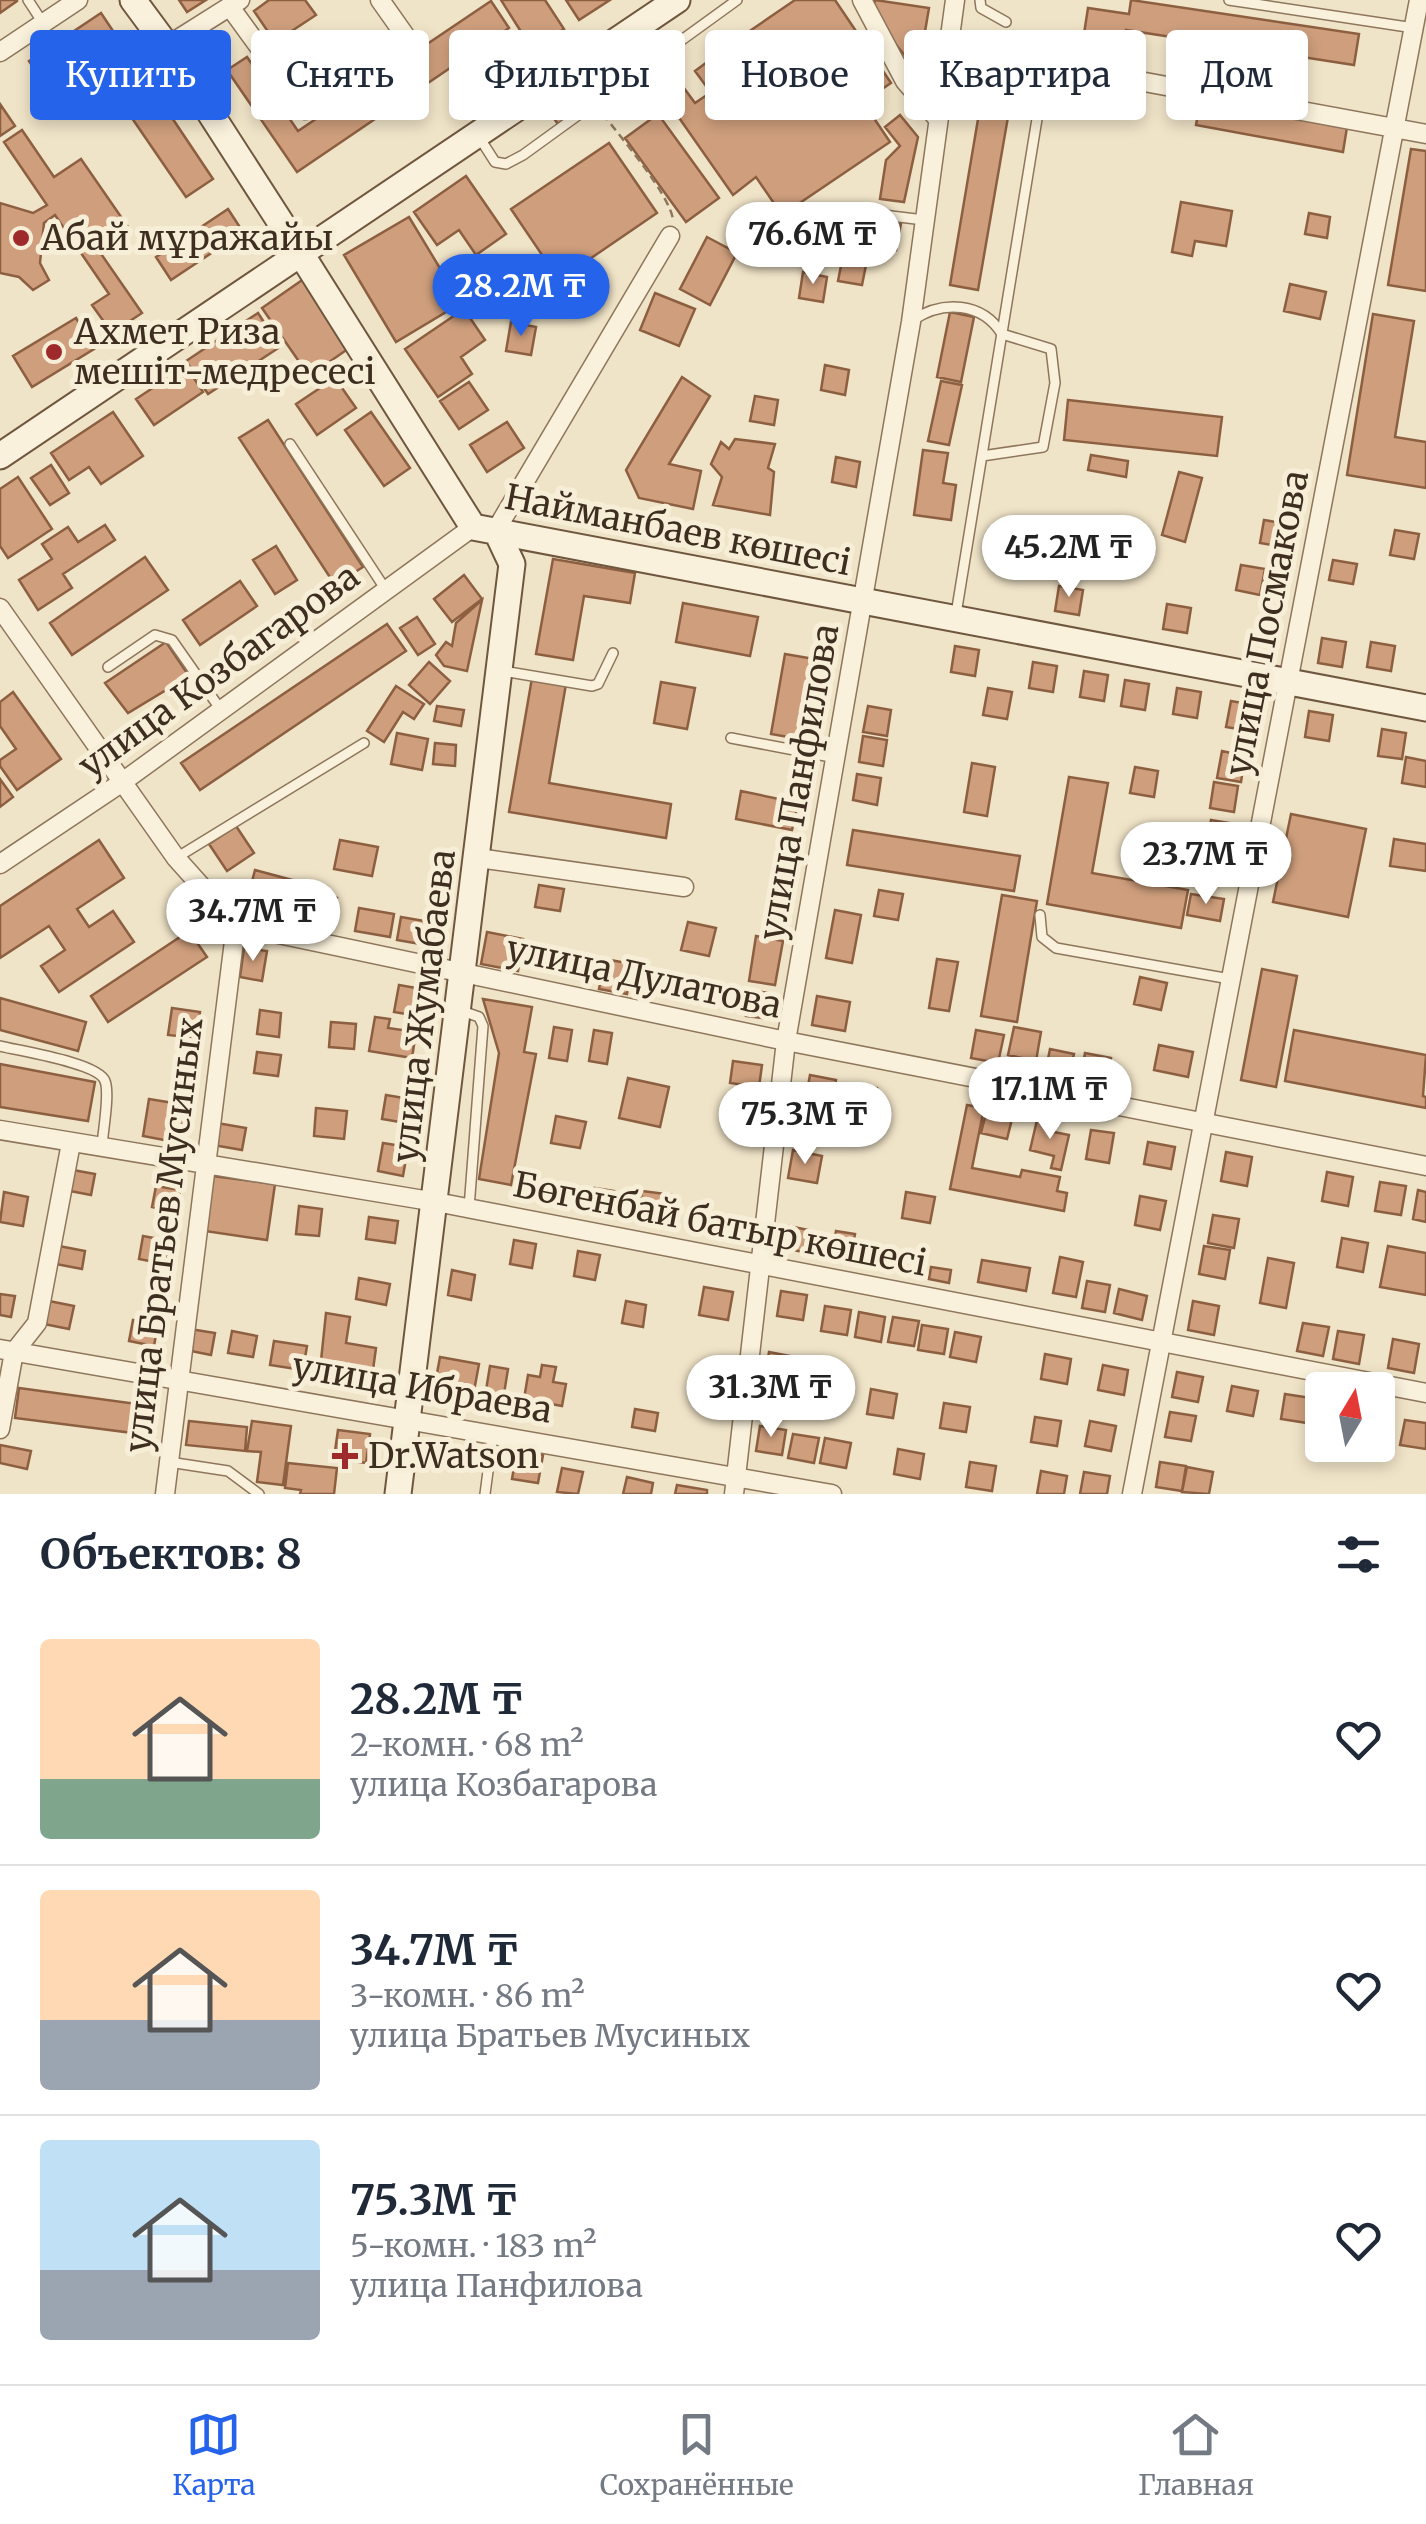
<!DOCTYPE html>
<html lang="ru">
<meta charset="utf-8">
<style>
:root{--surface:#fff;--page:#f2f2f3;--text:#1f2937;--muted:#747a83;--line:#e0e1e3;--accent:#2563eb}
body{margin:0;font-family:Merriweather,serif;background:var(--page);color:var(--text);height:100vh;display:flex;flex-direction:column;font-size:38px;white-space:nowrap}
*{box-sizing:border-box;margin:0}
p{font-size:32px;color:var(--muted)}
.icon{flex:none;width:55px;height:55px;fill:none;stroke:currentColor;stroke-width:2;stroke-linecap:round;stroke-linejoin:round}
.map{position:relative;height:1494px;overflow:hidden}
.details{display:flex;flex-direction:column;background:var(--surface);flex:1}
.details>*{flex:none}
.hud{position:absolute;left:30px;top:30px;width:1368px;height:90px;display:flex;gap:20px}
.needle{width:65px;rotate:10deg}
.tools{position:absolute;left:1305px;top:1372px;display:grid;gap:20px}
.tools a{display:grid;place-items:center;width:90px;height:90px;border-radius:10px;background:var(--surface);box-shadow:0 5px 15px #0003;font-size:50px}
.price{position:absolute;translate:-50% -85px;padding:0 22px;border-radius:35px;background:#fff;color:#222;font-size:32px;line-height:65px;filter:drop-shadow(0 2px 5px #0008)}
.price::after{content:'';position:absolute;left:50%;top:60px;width:30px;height:22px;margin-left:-15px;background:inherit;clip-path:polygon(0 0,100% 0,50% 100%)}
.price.current{background:var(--accent);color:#fff}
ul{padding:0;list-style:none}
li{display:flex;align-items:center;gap:30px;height:250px;padding:0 40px}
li+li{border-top:2px solid var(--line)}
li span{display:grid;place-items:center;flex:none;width:280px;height:200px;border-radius:10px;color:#555}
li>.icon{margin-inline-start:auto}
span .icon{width:120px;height:120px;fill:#fffc;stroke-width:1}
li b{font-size:42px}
h2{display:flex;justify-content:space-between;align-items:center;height:120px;padding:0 40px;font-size:42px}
.tag{padding:0 35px;border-radius:10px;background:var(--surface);box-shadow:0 5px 15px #0003;font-size:35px;line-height:90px}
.tag.current{background:var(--accent);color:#fff}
.menu{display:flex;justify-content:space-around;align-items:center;height:140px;border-top:2px solid var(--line);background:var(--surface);font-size:28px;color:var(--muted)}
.menu a{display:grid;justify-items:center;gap:5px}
.menu .current{color:var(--accent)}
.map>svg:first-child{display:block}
</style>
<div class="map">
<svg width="1426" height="1494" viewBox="0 0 1426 1494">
<rect width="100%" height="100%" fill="#f0e4c8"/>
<path fill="#cf9f7d" stroke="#8d5f41" stroke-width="2.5" d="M0,0H17V1L0,13Z
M179,0H206L187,12Z
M269,0H305L316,15L275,42L254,11Z
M501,0H545L564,29L532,49Z
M566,0H610L579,20Z
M795,0H835L891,83L863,102L890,142L782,215L756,177L733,195L661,92L678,80L695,103L751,65L735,41Z
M875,0L929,8L920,61L907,58L872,16Z
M1131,0L1359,34L1354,65L1126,30L1122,59L1081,53L1088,8L1129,14Z
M491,1L509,28L297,172L227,70L247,57L298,131Z
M101,13L115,34L43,82L29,61Z
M722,51L733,66L706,86L695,71Z
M988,60L1017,65L978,290L950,285Z
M138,67L213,179L186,197L110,86Z
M1202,94L1348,121L1343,152L1196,125Z
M0,104L15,126L0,136Z
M561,105L569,117L558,124L550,113Z
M658,114L719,198L686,222L625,138Z
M900,115L918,137L904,202L880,199L886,160L900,146L885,127Z
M22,130L54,177L81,159L128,227L97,248L142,313L112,333L92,305L109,294L55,215L44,223L40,263L49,280L33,290L19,277L0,273V203L33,213L47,205L4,142Z
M609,143L657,213L559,280L511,209Z
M1411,149L1426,151V291L1388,285Z
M466,176L506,234L476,255L459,230L437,245L414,212Z
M1181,202L1232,211L1226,246L1195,241L1192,256L1172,252Z
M228,209L243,232L171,280L156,257Z
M1309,213L1330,217L1327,238L1305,234Z
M409,217L461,303L396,342L344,255Z
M879,219L901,223L896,250L849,242L852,226L877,230Z
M707,237L737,253L710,305L680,289Z
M843,256L867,260L862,285L838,281Z
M803,272L827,277L823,302L799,298Z
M308,276L355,344L309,376L262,308Z
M1290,284L1326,292L1320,319L1284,311Z
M655,293L695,309L679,346L640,330Z
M464,309L485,340L461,357L472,374L438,397L405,349Z
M950,312L974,317L961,382L937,377Z
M258,313L280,347L208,394L186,361Z
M1373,314L1414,321L1395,437L1426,442V488L1347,475Z
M76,318L94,349L32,387L13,356Z
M511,322L536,327L531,355L506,351Z
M825,365L849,370L845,395L821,390Z
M186,366L203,392L154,425L136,399Z
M682,377L710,396L669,464L701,471L693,509L639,498L626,470Z
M335,378L356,408L317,435L296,404Z
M941,381L962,385L949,445L928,441Z
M469,382L488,410L459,429L440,401Z
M755,396L778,400L774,425L750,421Z
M1068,400L1222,417L1217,456L1064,440Z
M113,412L143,456L101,484L89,467L69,480L51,453Z
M371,412L410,468L384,486L345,430Z
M268,420L363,567L335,585L239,438Z
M507,422L524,448L487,472L470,445Z
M735,439L775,444L768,468L774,472L770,515L713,505L722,477L711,464L721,442L729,449Z
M923,450L948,453L943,483L956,485L951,520L914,515Z
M1091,455L1128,461L1126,477L1088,470Z
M836,457L860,462L856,487L832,482Z
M51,465L69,493L50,505L31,478Z
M1179,472L1202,478L1185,542L1162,535Z
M18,477L52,529L8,558L0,546V489Z
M1035,519L1059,523L1055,548L1031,544Z
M1264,520L1287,524L1283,547L1260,543Z
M105,525L115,540L63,574L72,588L38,610L19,580L52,559L42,544L68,527L78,542Z
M1395,530L1419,534L1414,559L1390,555Z
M1128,531L1152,535L1147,560L1123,556Z
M276,546L297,580L275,594L253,560Z
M145,557L168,590L72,655L50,623Z
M553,559L635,573L630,603L584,596L573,660L536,654Z
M1333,560L1357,564L1353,584L1329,580Z
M1241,565L1265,569L1260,595L1236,590Z
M464,575L482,599L452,622L434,599Z
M240,581L257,606L200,645L183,620Z
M1059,586L1083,590L1079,615L1055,611Z
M482,600L467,671L444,666L436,655L446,642L452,646L456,623Z
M683,603L758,617L750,656L676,642Z
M1167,604L1191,608L1187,633L1163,629Z
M417,617L435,644L418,655L400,628Z
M387,624L406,651L200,790L181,763Z
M1322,638L1346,642L1342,667L1318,663Z
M166,642L189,676L128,713L105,683Z
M1371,642L1395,646L1391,671L1367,667Z
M955,646L979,650L975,676L951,672Z
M785,654L820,660L806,740L771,734Z
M429,662L450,681L430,704L409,685Z
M1033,662L1057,666L1053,692L1029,688Z
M1084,671L1108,675L1104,701L1080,697Z
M532,678L566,684L549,783L671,804L666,838L509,812Z
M1125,680L1149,684L1145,710L1121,706Z
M661,682L695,688L687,729L654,723Z
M396,686L424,704L414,719L403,712L384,742L367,731Z
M988,688L1012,692L1007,719L983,715Z
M1177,688L1201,692L1197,718L1173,714Z
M13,692L61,759L17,790L0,766V760L16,749L0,726V702Z
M1231,701L1254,705L1250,731L1226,727Z
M437,706L464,710L461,726L434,721Z
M868,706L891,710L887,736L863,732Z
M1309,711L1333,715L1329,741L1305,737Z
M1382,729L1406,733L1402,759L1378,756Z
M397,733L428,739L422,770L391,764Z
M863,736L887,740L883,766L859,762Z
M435,743L456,745L455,766L433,764Z
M1222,751L1245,756L1241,782L1217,778Z
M1406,757L1426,761V787L1402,783Z
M972,763L995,767L987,816L964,812Z
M1135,767L1158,771L1154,797L1130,793Z
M857,774L881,778L877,805L853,800Z
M1069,777L1108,783L1092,873L1188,890L1181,928L1047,904Z
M0,779L13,797L0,807Z
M1214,782L1238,786L1234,812L1210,808Z
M741,791L798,803L792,830L736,819Z
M1291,814L1366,829L1348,917L1273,902Z
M1211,820L1235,824L1230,850L1206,846Z
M236,826L254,853L227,871L209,844Z
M853,830L1020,856L1014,891L847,865Z
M1394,839L1426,844V871L1390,866Z
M99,840L124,878L77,909L89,927L113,911L134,942L59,992L41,966L65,950L49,926L0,958V906Z
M340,840L378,847L372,876L334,869Z
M255,870L292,880L285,907L248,897Z
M539,885L564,889L560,911L535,907Z
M879,890L903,894L898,920L874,916Z
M314,892L337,898L331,924L308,919Z
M1191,894L1224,899L1220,921L1187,915Z
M1002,895L1037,901L1017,1022L981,1016Z
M359,908L394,914L390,937L355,931Z
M835,910L861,915L852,963L826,958Z
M401,917L436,923L432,946L397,940Z
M688,922L716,928L709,956L681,950Z
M189,931L207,957L108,1022L91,996Z
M487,932L523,939L518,971L481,964Z
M756,936L783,941L775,985L749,981Z
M244,948L267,951L262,981L240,977Z
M564,957L588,961L585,978L561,974Z
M605,959L632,964L627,994L599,989Z
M937,959L958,962L949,1011L929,1008Z
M1262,969L1297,976L1276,1087L1241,1080Z
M1140,977L1167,983L1161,1010L1134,1004Z
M399,985L422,989L418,1016L394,1012Z
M749,990L775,994L771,1019L746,1016Z
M817,996L850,1002L845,1031L812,1025Z
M0,998L86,1022L78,1051L0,1030Z
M483,999L532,1007L524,1052L536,1054L511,1185L479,1179L499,1053Z
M172,1008L200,1012L196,1038L168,1035Z
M260,1010L281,1013L279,1037L257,1034Z
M375,1017L390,1019L388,1028L416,1032L412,1058L369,1051Z
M331,1022L356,1024L354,1049L329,1047Z
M554,1027L572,1030L567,1061L549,1058Z
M1014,1027L1041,1032L1036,1061L1008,1055Z
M594,1030L612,1033L607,1064L589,1061Z
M976,1030L1004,1035L998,1063L971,1058Z
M1294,1030L1426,1055L1423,1096L1426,1097V1108L1285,1081Z
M1159,1045L1193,1052L1188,1077L1154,1070Z
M1050,1049L1074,1054L1069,1074L1046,1069Z
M257,1052L281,1055L278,1076L254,1073Z
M1085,1053L1111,1058L1105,1086L1080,1081Z
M733,1061L762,1065L759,1087L730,1083Z
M0,1064L95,1082L88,1121L0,1107Z
M810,1075L836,1080L831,1107L805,1102Z
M628,1078L669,1087L660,1127L619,1118Z
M851,1084L877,1088L872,1115L846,1110Z
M386,1095L410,1099L406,1123L382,1119Z
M149,1099L186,1105L180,1143L143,1136Z
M967,1105L984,1108L972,1168L1020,1177L1022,1170L1060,1177L1057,1191L1067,1193L1064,1211L950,1189Z
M316,1108L347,1111L344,1139L314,1136Z
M986,1113L1012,1119L1007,1139L981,1133Z
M556,1116L586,1122L580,1148L551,1143Z
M1038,1116L1052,1119L1049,1131L1069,1135L1061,1170L1051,1168L1054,1156L1030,1150Z
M217,1123L246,1128L242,1150L213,1145Z
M1091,1130L1114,1133L1109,1163L1086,1159Z
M1148,1142L1175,1147L1171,1169L1144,1164Z
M383,1143L408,1147L403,1176L378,1171Z
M793,1150L822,1156L817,1183L788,1178Z
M1226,1152L1252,1157L1247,1186L1221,1181Z
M73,1170L95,1174L91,1195L70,1191Z
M1327,1172L1353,1177L1348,1206L1322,1201Z
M212,1176L275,1184L267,1240L205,1231Z
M1380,1182L1406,1186L1401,1215L1375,1211Z
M156,1186L180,1190L176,1212L152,1207Z
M595,1188L614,1191L610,1215L592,1212Z
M1418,1190L1426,1192V1222L1413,1219Z
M642,1191L674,1195L670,1221L639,1216Z
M4,1192L28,1197L23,1226L0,1222Z
M906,1192L935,1197L930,1223L902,1218Z
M1140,1196L1166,1201L1160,1230L1135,1225Z
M299,1206L322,1209L319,1236L296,1234Z
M1213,1215L1239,1219L1234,1248L1208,1243Z
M369,1217L398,1221L395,1243L366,1239Z
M789,1226L808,1230L803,1252L784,1248Z
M836,1231L855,1234L851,1257L832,1254Z
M143,1236L170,1241L165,1264L139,1259Z
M1342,1238L1368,1243L1363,1272L1337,1267Z
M514,1240L536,1244L532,1268L510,1264Z
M59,1246L85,1251L82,1269L56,1264Z
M1204,1246L1230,1250L1225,1279L1199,1274Z
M1388,1246L1426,1253V1295L1380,1287Z
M578,1251L600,1255L595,1280L574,1276Z
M1060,1257L1083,1262L1076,1297L1053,1293Z
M1268,1258L1294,1263L1286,1308L1260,1303Z
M982,1260L1030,1268L1026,1291L978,1282Z
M931,1267L951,1270L949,1283L929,1279Z
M452,1270L475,1275L471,1300L448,1295Z
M359,1278L390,1284L386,1305L356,1299Z
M1087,1281L1110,1285L1105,1312L1082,1308Z
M704,1287L733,1292L728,1320L699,1315Z
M1119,1289L1147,1296L1142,1320L1114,1313Z
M781,1291L807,1295L803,1320L777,1316Z
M0,1294L15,1296L11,1317L0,1315Z
M49,1301L74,1306L69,1329L44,1324Z
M626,1301L646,1305L643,1327L622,1323Z
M1193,1301L1219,1306L1214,1335L1188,1330Z
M825,1306L851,1310L847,1335L821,1331Z
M859,1312L885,1317L881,1342L855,1337Z
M326,1313L350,1317L346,1343L376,1348L372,1377L320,1370Z
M893,1317L919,1321L914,1346L888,1342Z
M133,1320L158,1324L154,1346L129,1341Z
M1303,1323L1329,1327L1323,1356L1297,1351Z
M922,1325L948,1329L944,1354L918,1350Z
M190,1329L215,1333L211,1355L186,1350Z
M232,1331L257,1336L253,1357L228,1353Z
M1338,1331L1364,1335L1359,1364L1333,1359Z
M955,1332L981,1337L976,1362L950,1357Z
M1393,1339L1419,1344L1414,1373L1388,1368Z
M274,1341L307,1346L303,1370L270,1365Z
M769,1352L795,1357L791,1382L765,1377Z
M1045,1354L1071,1359L1067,1384L1041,1379Z
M440,1357L479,1364L474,1391L435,1384Z
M542,1365L556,1367L553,1382L566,1384L562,1406L524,1399L528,1375L540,1377Z
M1103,1365L1128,1370L1124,1395L1098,1390Z
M490,1366L508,1369L503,1400L485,1396Z
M1177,1372L1203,1377L1198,1402L1172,1397Z
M695,1376L719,1380L716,1400L692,1396Z
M1232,1386L1258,1391L1253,1416L1227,1411Z
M19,1388L137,1404L133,1433L15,1418Z
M871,1389L897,1394L893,1418L867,1414Z
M1285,1394L1311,1398L1307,1423L1281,1419Z
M1315,1402L1322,1403V1429L1311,1427Z
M944,1403L970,1407L966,1432L940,1428Z
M635,1409L658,1413L655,1431L632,1427Z
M1170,1412L1196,1416L1191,1441L1165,1437Z
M1035,1417L1061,1421L1057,1446L1031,1442Z
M1405,1420L1426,1423V1449L1400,1445Z
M189,1421L247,1427L245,1451L186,1445Z
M252,1421L291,1426L283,1485L257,1482L261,1452L247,1451Z
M1090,1421L1116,1426L1111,1451L1085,1446Z
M760,1426L786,1430L782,1455L756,1451Z
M338,1430L370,1434L366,1463L334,1458Z
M793,1434L819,1438L814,1463L788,1458Z
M825,1438L851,1443L846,1468L820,1463Z
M0,1445L31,1451L27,1469L0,1463Z
M898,1449L924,1454L920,1479L894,1474Z
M517,1450L543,1455L538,1483L512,1479Z
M970,1462L996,1466L992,1491L966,1487Z
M1160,1462L1186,1466L1182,1491L1156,1487Z
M288,1463L337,1468L334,1494H300L301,1490L285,1488Z
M1187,1467L1213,1472L1209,1494L1182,1492Z
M562,1468L583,1472L578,1494L557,1492Z
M1041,1471L1067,1476L1064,1494H1037Z
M1084,1472L1110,1476L1107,1494H1080Z
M627,1477L653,1483L651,1494H623Z
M677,1485L707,1490V1494H675Z"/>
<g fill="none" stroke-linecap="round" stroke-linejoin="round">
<defs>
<path id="lane" d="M28,0L43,23
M980,0L981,8L1006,22
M1229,0L1414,28
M595,59L608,94
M479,137L495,162L506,164L523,155L737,0
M791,232L842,210L924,220
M913,320C943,300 982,302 1002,334L1051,349L1055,383L1043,447L982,456
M290,444L386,590
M956,614L1046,64
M108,667L155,635L172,640L221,710
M503,671L592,686L598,684L613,653
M731,738L836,758
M176,858L364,743
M1040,915L1042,937L1056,948L1230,979
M462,1011L479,1017L483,1026L469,1208
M0,1046C20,1051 99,1063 105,1081C110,1094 103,1130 102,1146
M169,1462L228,1471L259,1494
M485,1494L493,1433"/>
<path id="street" d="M862,0L905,81L938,119
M230,7L305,110L411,44L380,0
M167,46L240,0
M950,46L1426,134
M0,52L78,0
M496,530L670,236
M0,608L176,858L236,925L786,1041L1426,1166
M478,858L684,887
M0,864L121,783L473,527
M0,1130L436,1202L1426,1393
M0,1349L832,1494
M0,1429L14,1352L37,1323L71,1143
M165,1494L236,925
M734,1494L786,1041L911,322L955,0
M1132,1494L1419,0"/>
<path id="secondary" d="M133,0L167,46L301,254L473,527L1426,708
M0,456L677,0
M398,1494L512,564L496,530"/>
</defs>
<use href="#lane" stroke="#8d765c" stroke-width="12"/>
<use href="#street" stroke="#8d765c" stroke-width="21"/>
<use href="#secondary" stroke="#6f573f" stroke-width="29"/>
<path stroke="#8d765c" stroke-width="2.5" stroke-dasharray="8 5" stroke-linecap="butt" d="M603,114C621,138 668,192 673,219"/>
<use href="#lane" stroke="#faf1dc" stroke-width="9"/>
<use href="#street" stroke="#faf1dc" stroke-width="18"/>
<use href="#secondary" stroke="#faf1dc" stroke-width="25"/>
</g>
<g fill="#9e2a2b" stroke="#f7eed8" stroke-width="4">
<circle cx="21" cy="238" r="10"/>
<circle cx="54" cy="352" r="10"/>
<path d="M340 1441h10v10h10v10h-10v10h-10v-10h-10v-10h10z"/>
</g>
<g text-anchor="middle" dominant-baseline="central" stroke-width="10" stroke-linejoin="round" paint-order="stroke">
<g font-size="35" fill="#3d2e20" stroke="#f7eed8" text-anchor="start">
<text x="41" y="238">Абай мұражайы</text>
<text x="74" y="332">Ахмет Риза<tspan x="74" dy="40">мешіт-медресесі</tspan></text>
<text x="368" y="1456">Dr.Watson</text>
</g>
<g font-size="35" fill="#3d2e20" stroke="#f7eed8">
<text transform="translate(678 530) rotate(11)">Найманбаев көшесі</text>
<text transform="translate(1267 623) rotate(-79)">улица Посмакова</text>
<text transform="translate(219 671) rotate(-36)">улица Козбагарова</text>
<text transform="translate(799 782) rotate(-80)">улица Панфилова</text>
<text transform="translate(644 977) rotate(12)">улица Дулатова</text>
<text transform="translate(424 1006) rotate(-83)">улица Жумабаева</text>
<text transform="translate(720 1224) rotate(11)">Бөгенбай батыр көшесі</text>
<text transform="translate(164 1235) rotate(-83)">улица Братьев Мусиных</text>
<text transform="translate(422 1388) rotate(10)">улица Ибраева</text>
</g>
</g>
</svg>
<div class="tools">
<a><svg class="needle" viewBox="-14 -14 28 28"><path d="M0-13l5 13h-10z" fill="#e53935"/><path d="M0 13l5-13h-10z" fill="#747a83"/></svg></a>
</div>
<b class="price" style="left:813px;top:287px">76.6M ₸</b>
<b class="price current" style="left:521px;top:339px">28.2M ₸</b>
<b class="price" style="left:1069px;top:600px">45.2M ₸</b>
<b class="price" style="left:1206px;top:907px">23.7M ₸</b>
<b class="price" style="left:253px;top:964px">34.7M ₸</b>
<b class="price" style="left:1050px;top:1142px">17.1M ₸</b>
<b class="price" style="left:805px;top:1167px">75.3M ₸</b>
<b class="price" style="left:771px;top:1440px">31.3M ₸</b>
<div class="hud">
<a class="tag current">Купить</a>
<a class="tag">Снять</a>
<a class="tag">Фильтры</a>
<a class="tag">Новое</a>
<a class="tag">Квартира</a>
<a class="tag">Дом</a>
</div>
</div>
<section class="details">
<h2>Объектов: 8<svg class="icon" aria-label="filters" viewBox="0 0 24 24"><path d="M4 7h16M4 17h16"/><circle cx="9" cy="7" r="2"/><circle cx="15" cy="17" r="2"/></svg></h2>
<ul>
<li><span style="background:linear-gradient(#ffd9b3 70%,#7fa58c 0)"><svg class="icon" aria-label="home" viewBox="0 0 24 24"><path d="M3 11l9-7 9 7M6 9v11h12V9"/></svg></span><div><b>28.2M ₸</b><p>2-комн. · 68 m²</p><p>улица Козбагарова</p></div><svg class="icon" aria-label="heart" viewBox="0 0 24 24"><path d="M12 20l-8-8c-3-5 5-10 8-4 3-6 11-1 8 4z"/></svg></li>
<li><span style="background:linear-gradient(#ffd9b3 65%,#9aa5b1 0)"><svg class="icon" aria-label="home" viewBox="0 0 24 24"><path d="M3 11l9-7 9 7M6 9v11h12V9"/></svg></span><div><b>34.7M ₸</b><p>3-комн. · 86 m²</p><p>улица Братьев Мусиных</p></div><svg class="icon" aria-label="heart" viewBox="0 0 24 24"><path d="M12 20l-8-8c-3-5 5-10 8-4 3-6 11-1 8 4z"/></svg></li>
<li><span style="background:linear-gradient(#bfe0f5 65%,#9aa5b1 0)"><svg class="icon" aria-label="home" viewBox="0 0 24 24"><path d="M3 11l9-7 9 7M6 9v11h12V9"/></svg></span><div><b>75.3M ₸</b><p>5-комн. · 183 m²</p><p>улица Панфилова</p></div><svg class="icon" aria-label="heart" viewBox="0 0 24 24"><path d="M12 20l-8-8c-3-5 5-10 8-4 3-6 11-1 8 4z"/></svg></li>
</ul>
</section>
<nav class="menu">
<a class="current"><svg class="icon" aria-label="map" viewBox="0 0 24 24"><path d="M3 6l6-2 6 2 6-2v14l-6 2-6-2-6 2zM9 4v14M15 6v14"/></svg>Карта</a>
<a><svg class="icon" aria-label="saved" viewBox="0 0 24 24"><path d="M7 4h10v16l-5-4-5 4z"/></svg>Сохранённые</a>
<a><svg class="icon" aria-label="home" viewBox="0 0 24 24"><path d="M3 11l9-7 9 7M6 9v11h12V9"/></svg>Главная</a>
</nav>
